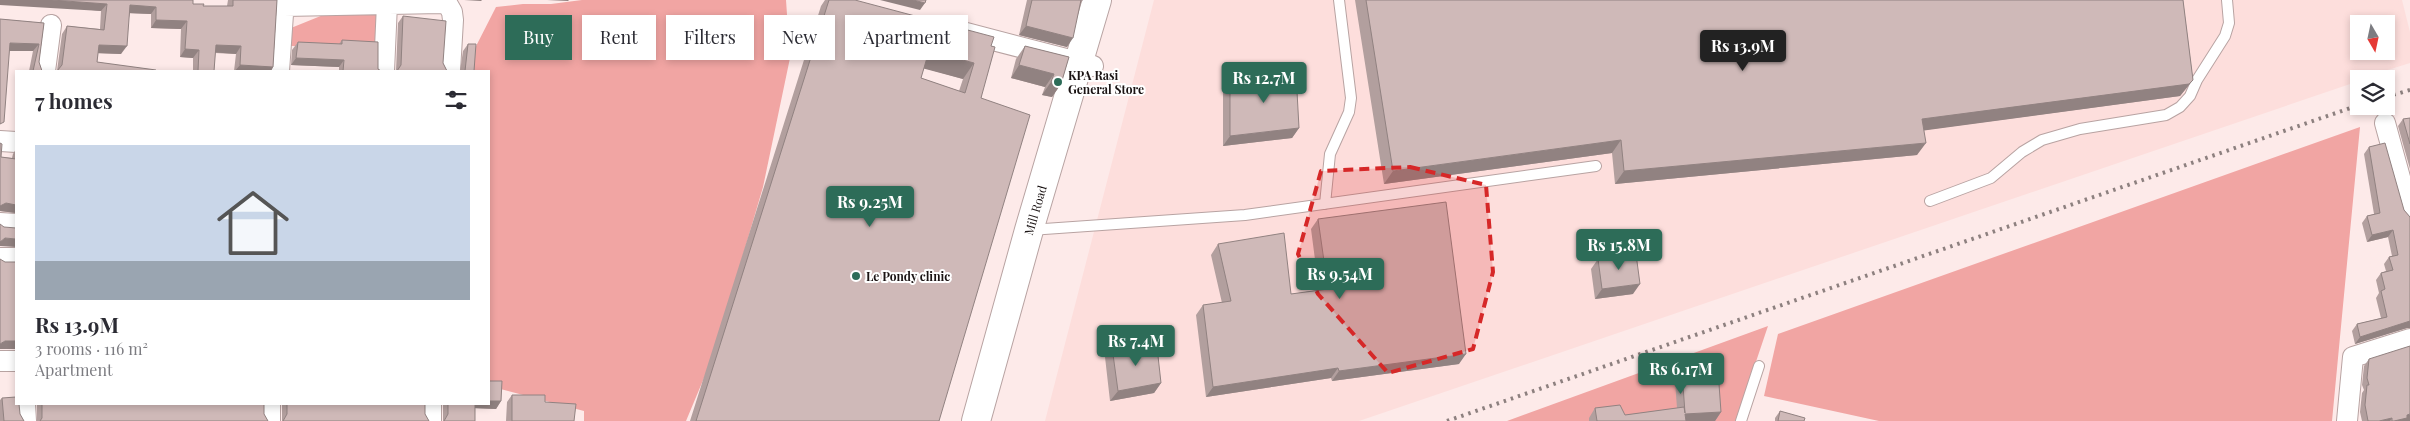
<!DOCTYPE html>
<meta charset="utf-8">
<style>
:root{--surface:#fff;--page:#f2f2f3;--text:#2b2b33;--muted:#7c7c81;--accent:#2d6c58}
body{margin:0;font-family:"Playfair Display",serif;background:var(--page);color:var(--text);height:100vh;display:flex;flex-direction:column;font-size:19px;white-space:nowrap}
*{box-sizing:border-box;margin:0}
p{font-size:16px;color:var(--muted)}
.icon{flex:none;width:28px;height:28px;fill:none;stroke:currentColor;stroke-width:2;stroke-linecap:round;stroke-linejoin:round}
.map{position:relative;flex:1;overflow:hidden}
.side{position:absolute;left:15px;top:70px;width:475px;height:335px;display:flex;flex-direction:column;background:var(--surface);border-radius:0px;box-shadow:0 2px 8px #0003}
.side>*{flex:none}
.banner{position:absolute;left:505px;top:15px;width:475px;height:45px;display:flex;gap:10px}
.needle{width:32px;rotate:171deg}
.buttons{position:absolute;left:2350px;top:15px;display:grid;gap:10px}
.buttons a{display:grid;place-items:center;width:45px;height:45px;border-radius:0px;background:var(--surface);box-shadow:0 2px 8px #0003;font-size:25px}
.price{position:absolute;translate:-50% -42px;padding:0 11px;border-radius:5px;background:var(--accent);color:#fff;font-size:16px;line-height:32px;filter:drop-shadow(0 1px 2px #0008)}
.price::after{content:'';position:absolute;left:50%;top:30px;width:15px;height:11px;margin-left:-8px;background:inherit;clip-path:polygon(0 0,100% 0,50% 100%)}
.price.current{background:#222;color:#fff}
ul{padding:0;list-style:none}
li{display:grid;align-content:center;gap:10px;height:265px;padding:0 20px}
li span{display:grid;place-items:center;height:155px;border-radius:0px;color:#555}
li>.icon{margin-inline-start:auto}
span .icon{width:90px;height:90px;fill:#fffc;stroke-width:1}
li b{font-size:21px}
h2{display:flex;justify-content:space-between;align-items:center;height:60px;padding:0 20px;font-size:21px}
.pill{padding:0 18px;border-radius:0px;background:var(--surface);box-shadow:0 2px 8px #0003;font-size:18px;line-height:45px}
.pill.current{background:var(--accent);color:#fff}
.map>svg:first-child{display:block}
</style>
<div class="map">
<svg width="2410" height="421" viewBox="0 0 2410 421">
<rect width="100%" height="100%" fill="#fdeae9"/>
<path fill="#fddedc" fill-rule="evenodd" d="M1154,0H2402L2410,32V63L2359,79V81L1359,421H1045ZM2359,24H2386V51H2359Z"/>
<path fill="#f1a5a3" d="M582,0H786L790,58L763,187L714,354L686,421H584V411L489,386V71H471V56L496,7L523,4H551Z
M333,11L377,12L376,47L291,46V28Z
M2360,127L2332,421H1879L1764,396L1778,334Z
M1768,326L1736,421H1507Z"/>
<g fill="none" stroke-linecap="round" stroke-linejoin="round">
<defs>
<path id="service" d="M1930,201L1991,178L2022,152L2042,140L2080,129L2166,115L2180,107L2190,96L2197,80L2225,36L2229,23L2227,0
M1325,204L1330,154L1349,112L1351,98L1339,0
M1030,230L1245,215L1596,166
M1741,421L1759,366"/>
<path id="minor" d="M284,6L441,3L448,5L452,12L453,20L450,71
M966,33L1093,66
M45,71L51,25
M279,71L284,0
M384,71L387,4
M2385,123L2410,214
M0,141L16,142
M0,223L16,224
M0,258H16
M0,361H16
M25,404L26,421
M270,421V404
M431,421V404
M2347,421L2353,357L2410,339"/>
<g id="secondary">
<path id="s1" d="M976,421L1029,230L1097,0"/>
</g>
</defs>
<use href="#service" stroke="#b8a3a2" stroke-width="12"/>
<use href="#minor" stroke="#b8a3a2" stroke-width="22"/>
<use href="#secondary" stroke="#b8a3a2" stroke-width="30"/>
<use href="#service" stroke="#fff" stroke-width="10"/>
<use href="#minor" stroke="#fff" stroke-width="20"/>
<use href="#secondary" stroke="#fff" stroke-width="28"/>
<path stroke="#8d807f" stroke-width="4" stroke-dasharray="2.5 5" stroke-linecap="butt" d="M2386,97L2410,90
M1447,421L2359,105"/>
</g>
<path fill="#b29f9e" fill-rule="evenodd" d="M0,0L193,4L203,6H227L228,0H277L273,67L271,71H234L236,54L215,53L214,71H193V58L180,57L181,29L151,28V14L130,13L121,54L98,53L97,62L156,71H57L62,34L67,26L100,29L101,11Z
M825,0H829L991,46L981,98L939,421H690L821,6ZM924,68L963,79L959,91L921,78Z
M1027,0H1083L1080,4L1067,47L1019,35Z
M1355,0H2183L2193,80L2180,96L1924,130L1917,155L1615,184L1612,153L1384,184Z
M403,16L443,63L447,71H396L398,23Z
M0,19L44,23L39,62L42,71H29L33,51Z
M342,40L381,71H339V67L291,65L292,50L298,42L339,44Z
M468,44L474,71H460L463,51Z
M1025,46L1069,57L1061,84L1052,97L1042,95L1045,87L1011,78L1016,59Z
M1230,80L1299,128L1292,138L1223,146V90Z
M2410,118V169L2398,126L2403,119Z
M0,143L1,157L12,158L13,154L16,149V213L0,211Z
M2369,147L2404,210L2410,217V328H2407L2355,344L2352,331L2357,324L2381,318L2376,298L2379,293L2376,280L2381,273L2386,271L2384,264L2389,257L2392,256L2388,237L2367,242L2362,223L2367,216L2374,214L2364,154Z
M1318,219L1459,364L1332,381L1331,378L1206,397L1196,315L1203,305L1222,303L1211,255L1218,244L1291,294L1319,290L1311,229Z
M1598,259L1633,294L1595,299L1591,269Z
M1112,347L1161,383L1154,393L1110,401L1105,357Z
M1681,358L1721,412L1715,421H1589V418L1595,408L1625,415L1677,408L1674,368Z
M2369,359L2410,421H2362L2360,412L2362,393L2364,390L2362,385L2364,366Z
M512,395L545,402L574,421H506L507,402Z
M2,398L20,414L24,421H0V400Z
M501,401L496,409L475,408V421H443V404H489Z
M37,404H264V414L268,421H37Z
M282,404H425V414L429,421H282Z
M1780,411L1804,421H1775V418Z"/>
<path fill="#918281" d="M0,0H52L107,4L101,11L0,5Z
M464,0H482L481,1Z
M547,0H569L568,1Z
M880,0H913L925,3L920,10Z
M130,5L156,7L151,14L125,13Z
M156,20L187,21L181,29L151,28Z
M1026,26L1073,38L1067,47L1019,35Z
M10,43L39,44L33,51H5Z
M99,45L127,46L121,54L93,53Z
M216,45L241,46L236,54L210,52Z
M185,49L199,50L193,58L180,57Z
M929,51L974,63L963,79L918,67Z
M296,58L344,60L339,67L291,65Z
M240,65L273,67L271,71H235Z
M1019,65L1054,74L1045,87L1011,78Z
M2193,80L2180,96L1913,132L1922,119Z
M1051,82L1061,84L1052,97L1042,95Z
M1299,128L1292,138L1223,146L1230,136Z
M1621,140L1612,153L1384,184L1393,171Z
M1926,143L1917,155L1615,184L1624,171Z
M6,203L16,205V213L0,211V206Z
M2393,230L2388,237L2367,242L2372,235Z
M5,238L16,239V247L0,246V242Z
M1640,284L1633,294L1595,299L1602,289Z
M2410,321V328H2407L2355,344L2360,337Z
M5,341H16V349H0V344Z
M1466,354L1459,364L1332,381L1339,371Z
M1338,368L1331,378L1206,397L1213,387Z
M1161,383L1154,393L1110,401L1118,391Z
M489,401H501L496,409L470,408L473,404H489Z
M1721,412L1715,421H1680L1685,414Z
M2410,414V421H2394L2407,415Z
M2392,418L2390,421H2379Z"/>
<path fill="#cfb9b8" stroke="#918281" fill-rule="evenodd" d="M52,0H193V4H204L203,6H233V0H277L273,67L240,65L241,46L216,45L214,71H198L199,50L185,49L187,21L156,20V7L130,5L127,46L99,45L97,62L156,70V71H57L62,65L67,26L104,30L107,4Z
M829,0H855L994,37L991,46L995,47L981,98L1030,115L939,421H696ZM929,51L974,63L965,93L921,78Z
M913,0H926L925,3Z
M1032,0H1081L1073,38L1026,26Z
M1366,0H2183L2193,80L2189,84L1922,119L1926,143L1624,171L1621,140L1393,171Z
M403,16L446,21L443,63L447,71H397L401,65Z
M0,19L44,23L39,62L42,71H33L39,44L10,43L4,122L0,124Z
M342,40L378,42V69L381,71H343L344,60L296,58L298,42L342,44Z
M468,44H476L474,71H463H465Z
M1025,46L1069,57L1061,84L1051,82L1054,74L1019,65Z
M1296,73L1299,128L1230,136V80Z
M2410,118V144L2403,119Z
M0,143L2,144L1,157L16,159V157V205L6,203L0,206Z
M2385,143L2404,210L2410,217V321L2360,337L2357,324L2387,317L2381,291L2385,289L2381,273L2393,270L2389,257L2398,255L2393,230L2372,235L2367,216L2380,213L2369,147Z
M1446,202L1466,354L1339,371L1338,368L1213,387L1203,305L1231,301L1218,244L1284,233L1291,294L1328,289L1318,219Z
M0,224L4,227L16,228V239L5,238L0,242Z
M1636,254L1640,284L1602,289L1598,259Z
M0,259L5,262H16V341H5L0,344Z
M2410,346V414L2407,415V418L2394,421H2392V418L2379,421H2368L2365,405L2367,385H2369L2367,378L2369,359Z
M1112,347H1157L1161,383L1118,391Z
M1717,356L1721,412L1685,414L1686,421H1597L1595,408L1620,405L1625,415L1684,407L1685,413L1681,358Z
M489,381H502L501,401H489Z
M512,395H545V402L576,404L574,421H512Z
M16,397V404H19L20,414L24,421H4L2,398Z
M42,404H264V414L268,421H40L42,418Z
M287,404H425V414L429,421H283L287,414Z
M448,404H475V421H444L448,414Z
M1780,411L1805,418L1804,421H1778Z"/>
<path fill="#d62828" fill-opacity="0.2" stroke="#d62828" stroke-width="4" stroke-dasharray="10 6" stroke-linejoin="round" d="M1410,167L1486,185L1493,272L1473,349L1388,373L1318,294L1298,254L1321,171Z"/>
<g fill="#2d6c58" stroke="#fff" stroke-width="2">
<circle cx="1058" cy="82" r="5"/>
<circle cx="856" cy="276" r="5"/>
</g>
<g text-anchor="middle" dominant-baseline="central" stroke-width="4" stroke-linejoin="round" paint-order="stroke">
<g font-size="12" font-weight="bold" fill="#1b1414" stroke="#fff" text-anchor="start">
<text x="1068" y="75">KPA Rasi<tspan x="1068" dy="14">General Store</tspan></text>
<text x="866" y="276">Le Pondy clinic</text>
</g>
<g font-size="12" fill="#1b1414" stroke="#fff">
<text stroke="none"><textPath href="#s1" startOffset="219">Mill Road</textPath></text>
</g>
</g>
</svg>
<div class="buttons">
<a><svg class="needle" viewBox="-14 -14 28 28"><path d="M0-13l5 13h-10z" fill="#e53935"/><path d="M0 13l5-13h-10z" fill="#7c7c81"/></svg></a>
<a><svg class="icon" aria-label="layers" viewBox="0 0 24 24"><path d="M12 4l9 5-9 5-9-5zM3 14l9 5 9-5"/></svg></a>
</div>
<b class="price current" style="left:1743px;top:72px">Rs 13.9M</b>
<b class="price" style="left:1264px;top:104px">Rs 12.7M</b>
<b class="price" style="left:870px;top:228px">Rs 9.25M</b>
<b class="price" style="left:1619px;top:271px">Rs 15.8M</b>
<b class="price" style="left:1340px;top:300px">Rs 9.54M</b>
<b class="price" style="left:1136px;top:367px">Rs 7.4M</b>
<b class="price" style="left:1681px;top:395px">Rs 6.17M</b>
<div class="banner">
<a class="pill current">Buy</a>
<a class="pill">Rent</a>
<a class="pill">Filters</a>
<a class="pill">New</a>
<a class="pill">Apartment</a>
</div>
<section class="side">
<h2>7 homes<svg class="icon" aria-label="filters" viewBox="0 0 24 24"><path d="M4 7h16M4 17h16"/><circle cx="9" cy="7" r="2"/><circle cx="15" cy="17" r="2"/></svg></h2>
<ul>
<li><span style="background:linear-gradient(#c9d6e8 75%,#9aa5b1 0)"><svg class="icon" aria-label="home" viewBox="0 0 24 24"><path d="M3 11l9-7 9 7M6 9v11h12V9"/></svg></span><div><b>Rs 13.9M</b><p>3 rooms · 116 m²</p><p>Apartment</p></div></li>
</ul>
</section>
</div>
